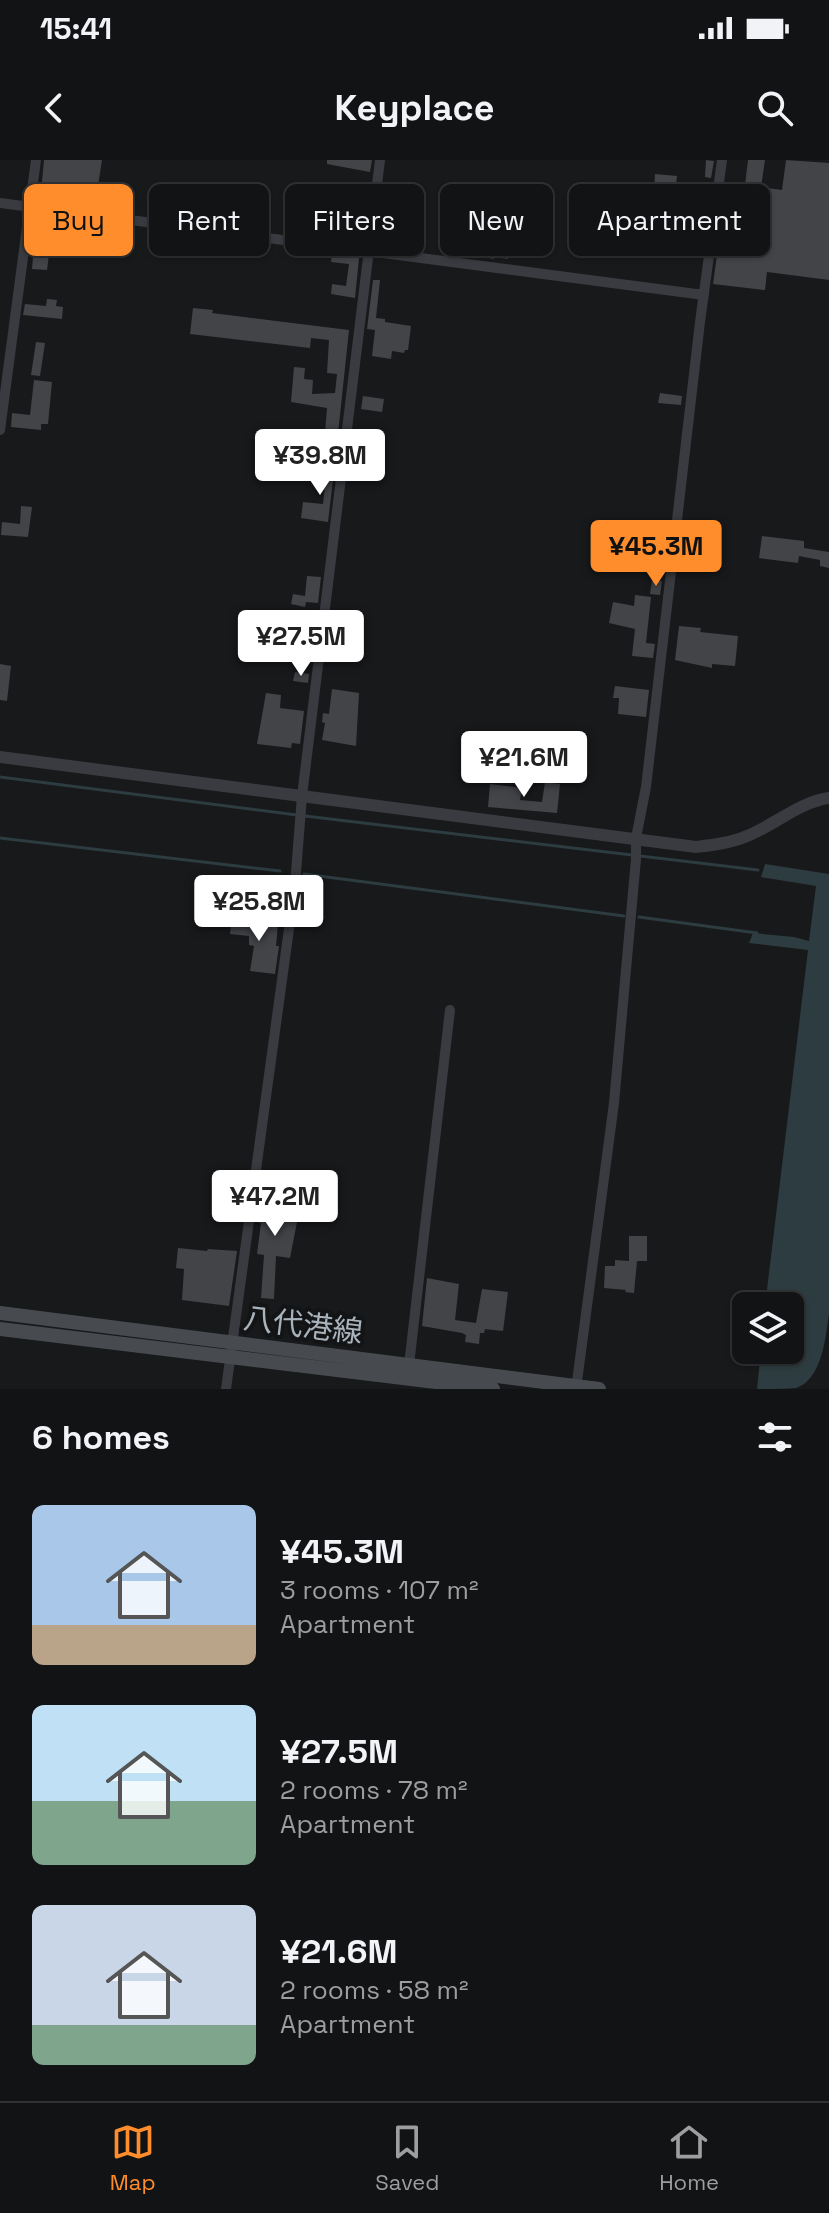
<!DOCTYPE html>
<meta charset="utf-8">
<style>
:root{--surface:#121314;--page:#1f2022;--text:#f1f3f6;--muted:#9c9ea0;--line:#313234;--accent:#ff8d2c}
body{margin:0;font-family:"Space Grotesk","Noto Sans JP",sans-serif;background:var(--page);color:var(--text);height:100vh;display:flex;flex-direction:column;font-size:30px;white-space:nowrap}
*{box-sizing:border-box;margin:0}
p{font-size:26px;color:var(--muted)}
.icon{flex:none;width:44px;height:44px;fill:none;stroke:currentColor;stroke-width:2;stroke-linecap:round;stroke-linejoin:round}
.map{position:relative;height:1229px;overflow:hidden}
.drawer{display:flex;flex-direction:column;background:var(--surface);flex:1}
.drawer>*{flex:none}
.guide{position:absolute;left:24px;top:24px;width:782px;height:72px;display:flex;gap:16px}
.tools{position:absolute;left:732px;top:1132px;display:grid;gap:16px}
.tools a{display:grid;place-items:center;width:72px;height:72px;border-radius:12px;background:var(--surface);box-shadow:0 2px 6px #0004,0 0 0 2px var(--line);font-size:40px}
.price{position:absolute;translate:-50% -68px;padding:0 18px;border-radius:8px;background:#fff;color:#222;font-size:26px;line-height:52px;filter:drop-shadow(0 2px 4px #0008)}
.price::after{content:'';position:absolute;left:50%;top:48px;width:24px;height:18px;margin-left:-12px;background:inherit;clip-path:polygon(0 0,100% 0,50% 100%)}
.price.current{background:var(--accent);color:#111}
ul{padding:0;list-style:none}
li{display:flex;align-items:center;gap:24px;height:200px;padding:0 32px}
li span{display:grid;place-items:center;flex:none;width:224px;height:160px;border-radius:12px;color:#555}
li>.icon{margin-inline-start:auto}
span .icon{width:96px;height:96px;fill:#fffc;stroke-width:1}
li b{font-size:34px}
h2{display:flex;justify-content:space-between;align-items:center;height:96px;padding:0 32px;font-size:34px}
.pill{padding:0 28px;border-radius:12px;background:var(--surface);box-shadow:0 2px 6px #0004,0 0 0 2px var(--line);font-size:28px;line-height:72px}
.pill.current{background:var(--accent);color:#111}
.status{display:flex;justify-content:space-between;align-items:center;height:56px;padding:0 40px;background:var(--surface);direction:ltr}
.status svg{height:22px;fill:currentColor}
header{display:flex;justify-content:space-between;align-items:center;height:104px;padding:0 32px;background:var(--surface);font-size:36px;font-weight:800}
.menu{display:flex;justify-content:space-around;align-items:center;height:112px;border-top:2px solid var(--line);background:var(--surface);font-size:22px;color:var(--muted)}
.menu a{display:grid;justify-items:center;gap:4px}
.menu .current{color:var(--accent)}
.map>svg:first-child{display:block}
</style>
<div class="status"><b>15:41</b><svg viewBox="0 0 49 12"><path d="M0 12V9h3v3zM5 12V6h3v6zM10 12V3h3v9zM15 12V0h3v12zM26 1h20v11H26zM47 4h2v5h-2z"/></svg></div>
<header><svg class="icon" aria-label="back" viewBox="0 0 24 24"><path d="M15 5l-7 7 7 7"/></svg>Keyplace<svg class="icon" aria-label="search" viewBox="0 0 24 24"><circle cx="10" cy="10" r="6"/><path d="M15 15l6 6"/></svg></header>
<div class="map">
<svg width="829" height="1229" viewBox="0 0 829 1229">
<rect width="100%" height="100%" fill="#18191b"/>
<path fill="#2d3c40" d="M765,704L829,714V1153C826,1176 822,1220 796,1228C785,1229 769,1229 757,1229L761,1190H790V1146H765L808,790L749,783L753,773L794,777L809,781L816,726L761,717Z"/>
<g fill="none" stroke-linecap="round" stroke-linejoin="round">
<path stroke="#2d3c40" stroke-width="3" d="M0,617L297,655
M305,656L758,710
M0,678L280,711
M304,714L624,756
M639,757L757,773"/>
</g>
<path fill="#424448" d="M44,0H102L96,39L64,37V35L41,32Z
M327,0H372L370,12L327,4Z
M706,0L714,1L711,18L705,17Z
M748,0H765L761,27L782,30L786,0L829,3V120L767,112L765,130L713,124L727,22L745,25Z
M655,14L677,16L675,34L654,32Z
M683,32L703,35L701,48L681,44Z
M389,52L404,55L402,65L397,64L395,84H387Z
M36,62L53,63L47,110L32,109Z
M456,72L488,76L486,87L509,95L508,99L494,97V99L470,94L471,83L455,81Z
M332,94L359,98L355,138L331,134L332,124L346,126L349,104L331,102Z
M373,120H380L376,158L385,159V162L411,166L408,190H405L404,193L392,191L391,199L372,196L375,170L367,169Z
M47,139L57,140L56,146L63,147L62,159L23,155L25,144L46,146Z
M193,148L213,150L212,153L349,170L338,274L325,273L327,248L291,242L294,207L305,208L304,219L313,220L312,234L335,233L337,214L327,213L329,180L311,178L310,188L190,174Z
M36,182L45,183L40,216L31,215Z
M34,220L52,222L48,264H41V270L11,267L12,253L30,255Z
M660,233L682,236L681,245L658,243Z
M363,236L384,239L382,252L361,249Z
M317,305L326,306V311H334L328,362L301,358L303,342L323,344L325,325L315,324Z
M21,346L32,347L28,377L1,375L2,362L20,364Z
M762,376L804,381V388L829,392V408L820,406V400L799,396L798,403L759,398Z
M307,416L321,417L318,443L306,442L305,447L291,444L293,434L305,436Z
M652,420L662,421L660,435L650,434Z
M635,435L651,437L646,483L655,484L653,498L632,496L635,469L609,463L613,442L634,446Z
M679,466L701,468L700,472L738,476L735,506L712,504V508L675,500Z
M0,504L11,506L7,541L0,540Z
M295,512L309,514L308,523L293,521Z
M615,526L649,530L646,557L618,554L619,538H613Z
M332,529L359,533L356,586L322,580L325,563L322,562L323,553L329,554Z
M266,533L281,535L280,548L304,551L300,584L292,583L291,588L257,584Z
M545,622L560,624L557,653L488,647L490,624L522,628L520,640L542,642Z
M232,757L278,764L276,786H279L275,814L250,811L254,786L249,785V776L230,774Z
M261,1036L275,1037V1041L296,1043L295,1052H299L290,1098L276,1096L274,1139L261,1138L264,1095L257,1094L261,1063L257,1062Z
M629,1076H647V1101H637L634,1133L625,1132L626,1130L604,1128L605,1106H615V1100L629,1101Z
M178,1088L207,1091L208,1089L237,1091L229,1146L182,1140L184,1109L176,1108Z
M427,1118L459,1124L455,1160L476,1163L482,1129L508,1132L503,1171L485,1169L484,1173H480L479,1184L465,1182L466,1175L462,1173L422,1166Z"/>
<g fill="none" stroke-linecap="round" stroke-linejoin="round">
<path stroke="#393b40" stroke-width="10" d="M0,43L704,135
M0,270L36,0
M409,1205L450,850
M226,1229L295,725L302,636L380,0
M576,1229L614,943L636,699V678L646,627L700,162L722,0"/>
<path stroke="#393b40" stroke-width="12" d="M0,597L696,687C713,685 731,683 747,676C775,665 799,642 829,638"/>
<path stroke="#474b50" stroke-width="14" d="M0,1153L599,1229
M0,1169L493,1229"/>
</g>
<g text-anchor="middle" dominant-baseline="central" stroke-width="8" stroke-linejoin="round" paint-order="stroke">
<g font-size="30" fill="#a9b3bc" stroke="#131416">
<text transform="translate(303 1165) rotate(7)">八代港線</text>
</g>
</g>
</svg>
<div class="tools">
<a><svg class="icon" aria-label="layers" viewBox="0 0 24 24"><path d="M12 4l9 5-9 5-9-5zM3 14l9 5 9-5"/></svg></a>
</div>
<b class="price" style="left:320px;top:337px">¥39.8M</b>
<b class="price current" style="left:656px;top:428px">¥45.3M</b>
<b class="price" style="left:301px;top:518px">¥27.5M</b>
<b class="price" style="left:524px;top:639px">¥21.6M</b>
<b class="price" style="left:259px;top:783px">¥25.8M</b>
<b class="price" style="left:275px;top:1078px">¥47.2M</b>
<div class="guide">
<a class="pill current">Buy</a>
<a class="pill">Rent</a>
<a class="pill">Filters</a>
<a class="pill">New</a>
<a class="pill">Apartment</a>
</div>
</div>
<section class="drawer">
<h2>6 homes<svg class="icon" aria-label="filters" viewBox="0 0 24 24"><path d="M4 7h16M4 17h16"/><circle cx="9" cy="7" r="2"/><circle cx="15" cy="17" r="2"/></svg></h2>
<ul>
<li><span style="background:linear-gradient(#a9c7e8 75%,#b9a48a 0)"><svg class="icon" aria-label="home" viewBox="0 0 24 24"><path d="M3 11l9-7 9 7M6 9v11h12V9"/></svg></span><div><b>¥45.3M</b><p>3 rooms · 107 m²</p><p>Apartment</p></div></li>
<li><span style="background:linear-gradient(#bfe0f5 60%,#7fa58c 0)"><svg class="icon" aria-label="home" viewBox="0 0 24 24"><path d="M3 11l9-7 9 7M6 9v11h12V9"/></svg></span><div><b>¥27.5M</b><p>2 rooms · 78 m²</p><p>Apartment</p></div></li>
<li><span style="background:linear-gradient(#c9d6e8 75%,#7fa58c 0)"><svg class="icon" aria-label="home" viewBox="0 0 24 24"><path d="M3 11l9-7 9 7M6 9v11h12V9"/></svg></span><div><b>¥21.6M</b><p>2 rooms · 58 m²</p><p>Apartment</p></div></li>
</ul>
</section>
<nav class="menu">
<a class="current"><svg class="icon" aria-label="map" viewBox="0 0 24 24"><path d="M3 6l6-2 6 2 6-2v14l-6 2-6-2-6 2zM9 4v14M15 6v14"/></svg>Map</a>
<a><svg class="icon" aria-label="saved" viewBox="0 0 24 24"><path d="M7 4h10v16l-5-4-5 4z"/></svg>Saved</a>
<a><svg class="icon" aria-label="home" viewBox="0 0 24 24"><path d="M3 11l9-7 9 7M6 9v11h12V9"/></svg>Home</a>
</nav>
